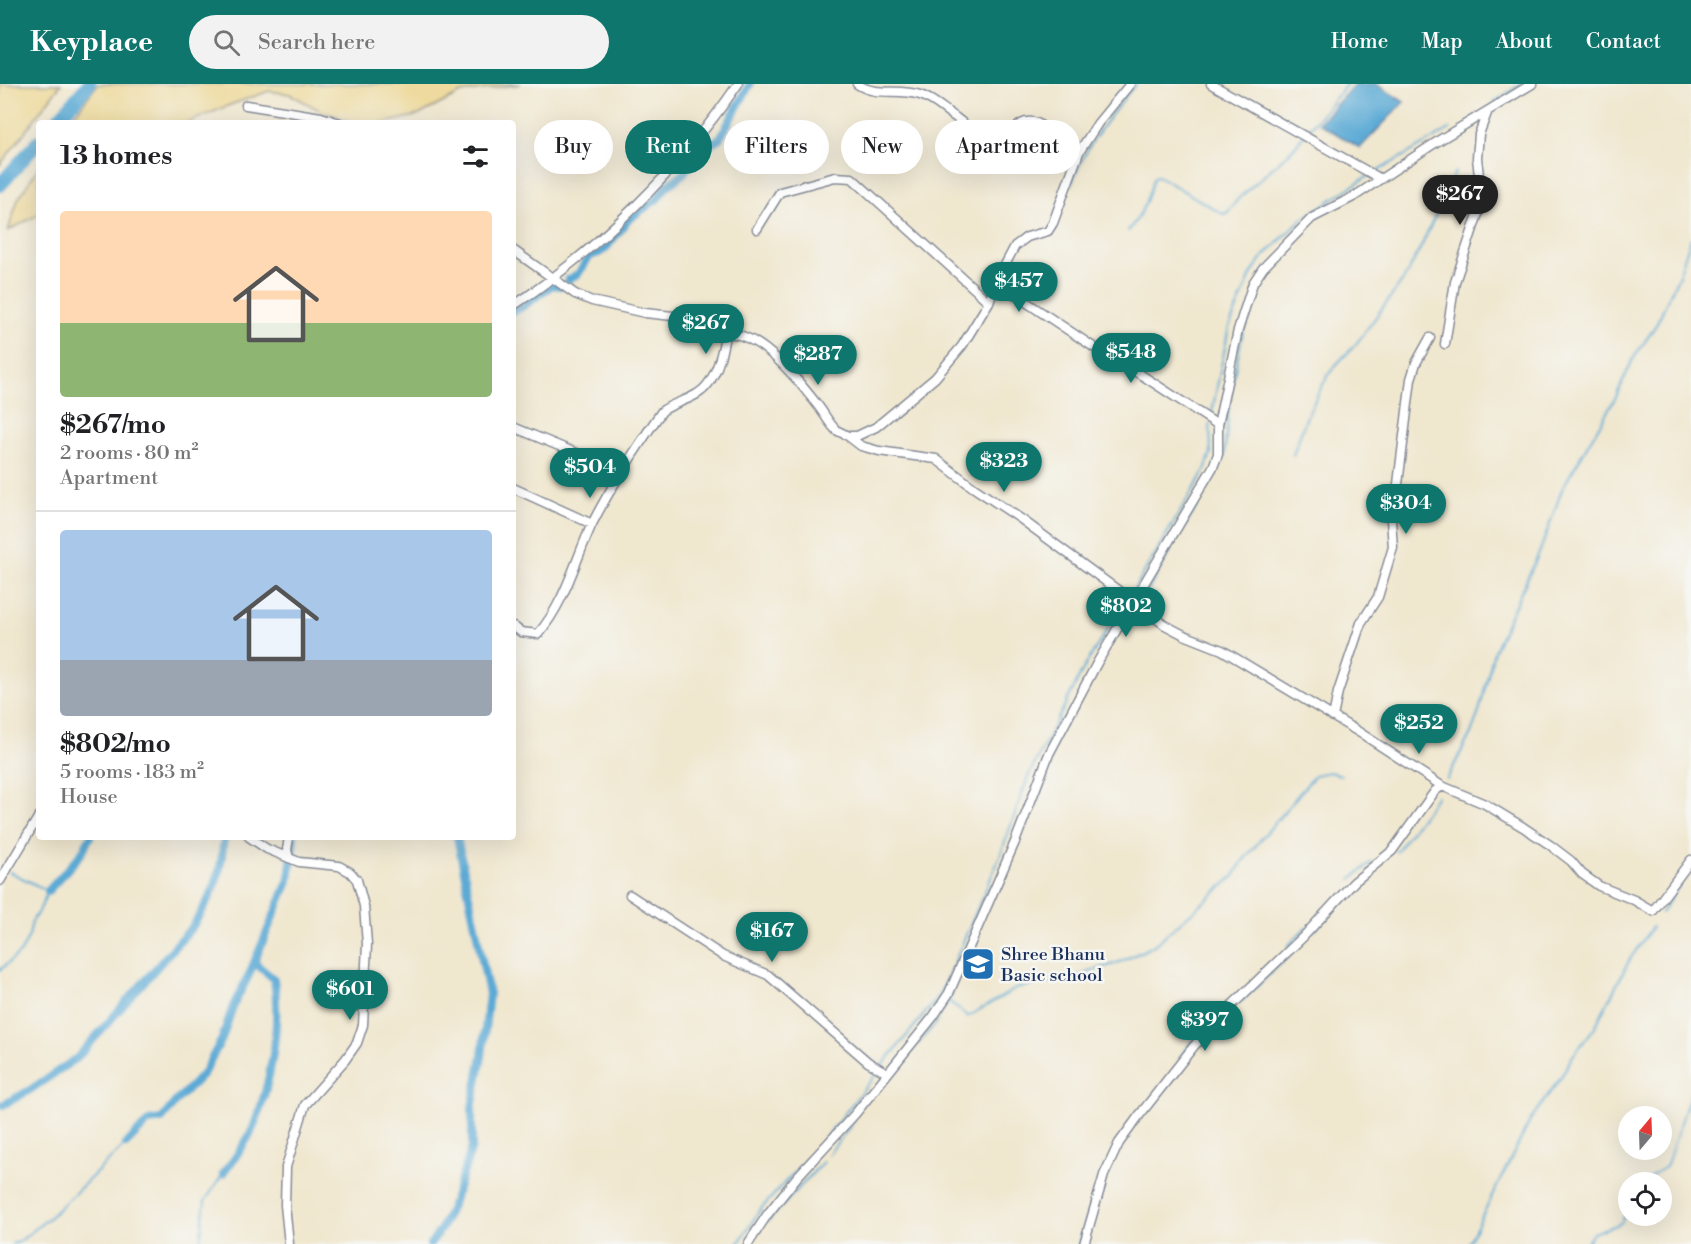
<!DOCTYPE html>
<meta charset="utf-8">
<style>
:root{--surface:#fff;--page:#f2f2f2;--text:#202124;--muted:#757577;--line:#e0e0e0;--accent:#0f766e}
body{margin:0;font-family:"Libre Bodoni",serif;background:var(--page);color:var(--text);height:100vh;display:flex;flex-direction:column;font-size:22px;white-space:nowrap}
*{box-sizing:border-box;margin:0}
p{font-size:20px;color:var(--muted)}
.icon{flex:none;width:33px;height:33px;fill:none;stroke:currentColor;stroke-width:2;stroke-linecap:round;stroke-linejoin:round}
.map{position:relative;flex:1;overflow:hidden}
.sheet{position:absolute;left:36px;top:36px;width:480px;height:720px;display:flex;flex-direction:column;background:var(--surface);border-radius:6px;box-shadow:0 6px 24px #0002}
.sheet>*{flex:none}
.banner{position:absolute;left:534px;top:36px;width:570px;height:54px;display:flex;gap:12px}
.needle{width:39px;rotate:19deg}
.controls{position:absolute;left:1618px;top:1022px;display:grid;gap:12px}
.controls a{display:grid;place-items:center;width:54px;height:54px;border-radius:50%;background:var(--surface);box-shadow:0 6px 24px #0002;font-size:30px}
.price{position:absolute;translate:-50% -51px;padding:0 14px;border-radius:21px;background:var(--accent);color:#fff;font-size:20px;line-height:39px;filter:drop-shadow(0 2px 3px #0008)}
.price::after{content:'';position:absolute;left:50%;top:36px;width:18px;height:14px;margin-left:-9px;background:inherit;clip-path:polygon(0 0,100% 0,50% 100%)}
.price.selected{background:#222;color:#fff}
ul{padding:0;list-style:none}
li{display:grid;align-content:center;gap:12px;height:318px;padding:0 24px}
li+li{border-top:2px solid var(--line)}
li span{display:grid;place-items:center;height:186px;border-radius:6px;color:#555}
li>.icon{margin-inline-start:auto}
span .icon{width:108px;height:108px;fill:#fffc;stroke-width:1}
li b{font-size:26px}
h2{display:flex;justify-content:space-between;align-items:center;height:72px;padding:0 24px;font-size:26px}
.tag{padding:0 21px;border-radius:27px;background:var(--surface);box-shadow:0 6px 24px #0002;font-size:21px;line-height:54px}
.tag.selected{background:var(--accent);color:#fff}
header{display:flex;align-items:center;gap:36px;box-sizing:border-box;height:84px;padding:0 30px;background:var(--accent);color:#fff}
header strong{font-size:28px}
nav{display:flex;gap:33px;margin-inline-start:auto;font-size:21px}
.search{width:420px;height:54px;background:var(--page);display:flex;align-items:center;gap:15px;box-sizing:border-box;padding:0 21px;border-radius:33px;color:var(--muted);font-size:22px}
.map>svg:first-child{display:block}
</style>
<header>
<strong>Keyplace</strong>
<div class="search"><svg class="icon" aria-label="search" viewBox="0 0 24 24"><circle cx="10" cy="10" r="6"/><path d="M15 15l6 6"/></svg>Search here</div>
<nav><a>Home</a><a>Map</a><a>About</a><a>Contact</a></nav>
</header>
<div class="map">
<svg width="1691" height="1160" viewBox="0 0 1691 1160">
<rect width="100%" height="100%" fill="#f6f6f2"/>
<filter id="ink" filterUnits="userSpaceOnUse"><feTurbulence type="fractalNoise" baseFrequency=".0167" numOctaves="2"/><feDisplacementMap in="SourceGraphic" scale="12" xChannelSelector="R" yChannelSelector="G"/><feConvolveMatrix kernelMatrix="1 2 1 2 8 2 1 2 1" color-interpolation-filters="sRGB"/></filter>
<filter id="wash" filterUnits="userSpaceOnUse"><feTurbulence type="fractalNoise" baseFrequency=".008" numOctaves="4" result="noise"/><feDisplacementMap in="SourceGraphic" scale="24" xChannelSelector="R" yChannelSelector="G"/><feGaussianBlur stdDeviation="1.35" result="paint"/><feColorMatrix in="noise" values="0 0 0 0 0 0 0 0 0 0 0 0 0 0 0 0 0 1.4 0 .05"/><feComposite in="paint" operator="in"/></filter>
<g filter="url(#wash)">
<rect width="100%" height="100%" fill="#f0e7cf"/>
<path fill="#eeda9e" stroke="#84847e" stroke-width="1.5" d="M0,0H61L0,81Z
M98,0H521L461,9L419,31L385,39L354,38L321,27L290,10L269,7L230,21L187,39H68Z
M39,83V130L8,147L18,115Z"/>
<path fill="#5baad5" stroke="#3b6c9a" stroke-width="1.5" d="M1355,0H1376L1404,18L1360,64L1319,39Z"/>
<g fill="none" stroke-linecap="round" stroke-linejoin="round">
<path stroke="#5baad5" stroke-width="2" d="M1493,19L1521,0
M1376,88L1450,45
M1071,101C1087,59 1108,34 1136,0
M1128,147C1142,131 1148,114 1154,93L1158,92L1223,130L1228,128L1238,115L1292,66L1347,0
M1211,333L1229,243L1251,191L1260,176L1302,135L1368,92
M1293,371L1307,332L1323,300L1333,284L1356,260L1404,195L1420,165L1455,88
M1130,512L1205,386L1211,369L1210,339
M1141,518L1224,375L1230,310L1242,252L1249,227L1264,196L1263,189
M1447,695L1471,649L1479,628L1494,567L1540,467L1563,403L1616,313L1633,275L1656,241L1679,191L1691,154
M1396,768L1437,712
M1351,795L1372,778
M1661,829L1691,784
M1314,847L1339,820
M1287,863L1306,843
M0,886L21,868L29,852L32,837L41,823L48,807L10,788
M950,918L967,932H969L1017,904L1068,895L1120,878L1153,862L1234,792L1242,778L1315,691L1329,688L1341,691
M1241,918L1300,861
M1179,975L1195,953L1219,929
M902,978L934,941L953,909
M882,982L940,911L999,775L1028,693L1086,580L1122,522
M0,1023L3,1021
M1148,1027L1185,980
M828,1071L855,1036
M1645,1098L1654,1090L1666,1083L1691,1008
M768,1137L823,1078
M12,1160L19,1158L51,1132L126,1060
M200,1160L205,1117L223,1090
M738,1160L760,1126L821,1059L875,991
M1079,1160L1094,1111
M1468,1160L1531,1035L1561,993L1572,973L1595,943L1630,875L1652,843
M1586,1160L1593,1149L1621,1139L1629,1123"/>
<path stroke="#5baad5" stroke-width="8" d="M568,196L578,190L590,172L599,169L606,164L629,135L657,115L666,103L684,89L699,68L720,54L750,0
M513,227L522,223L552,201L561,202
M48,807L81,770L90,753
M3,1021L30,1006L77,974L193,842C205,822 218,801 221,777C223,768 222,761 225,753
M126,1060L149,1037L162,1035L176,1017L203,990L222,955L233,922L248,893L289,795L294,753
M223,1090C233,1076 246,1060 253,1044C271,1000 281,942 274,895L256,880L255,876
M430,1160L441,1145L453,1119L472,1063V1024L482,972L489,910L457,753"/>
<path stroke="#5baad5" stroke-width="14" d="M55,39L89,0
M0,101L39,57"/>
</g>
</g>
<g filter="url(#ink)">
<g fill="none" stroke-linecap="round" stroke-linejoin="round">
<defs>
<path id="street" d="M857,0C876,13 898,4 920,11C933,15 943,25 955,33C968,44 983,53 998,60C1014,52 1016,33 1037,39L1079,68
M1211,0L1381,95
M246,21L321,33L340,39
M757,145L780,108L835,93L852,94L989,218
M513,166L575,210L592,217L645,229L682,233L729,250C762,249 801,300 819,323C825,331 829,339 836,346L848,352H857L876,343L935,294L962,262L989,218L996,198L1015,162L1027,153L1048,147L1053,139L1079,68L1098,39L1130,0
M996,198L1107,272L1143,292L1218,341
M513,222C599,165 680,85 738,0
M1445,260L1455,198L1482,118L1477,74L1479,50L1487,29
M513,343L622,388
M848,352L861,362L879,367L936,375L974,404L1021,435L1165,541L1184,551L1222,566L1362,650L1442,702L1485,720L1523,743L1550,761L1571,777L1582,790L1599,802L1634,816L1653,827L1691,776
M513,404L592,440
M513,542L521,548L538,550C565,519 575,477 592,440C612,400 637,363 662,327C673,319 686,317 697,310C716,299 722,270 725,251L729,250
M1333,633L1338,608L1361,539L1378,513L1393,463L1391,436L1397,408L1411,295L1416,279L1430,254
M249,753L267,765L299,778L339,782L350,788L357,796L364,822L367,860L363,941L357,959L345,976L305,1021L286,1083L285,1121L289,1160
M289,753L287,766L289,774
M0,797L39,732
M630,811L723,872L768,891L868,978L887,989
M748,1160L767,1131L797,1093L855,1030L933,933L949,909L1015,758L1049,670L1097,579L1213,383L1218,370V341L1238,246L1253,199L1263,184L1312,134L1355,112L1438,57L1532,0
M1084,1160L1104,1091L1119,1059L1138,1033L1194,962L1232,921L1303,853L1354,798L1392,767L1435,707L1442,702"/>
</defs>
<use href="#street" stroke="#868b96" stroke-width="11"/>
<use href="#street" stroke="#fff" stroke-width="8"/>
</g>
</g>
<defs>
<symbol id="school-square" viewBox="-11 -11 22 22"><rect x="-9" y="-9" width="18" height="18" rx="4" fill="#1f6fb2" stroke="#f6f6f2"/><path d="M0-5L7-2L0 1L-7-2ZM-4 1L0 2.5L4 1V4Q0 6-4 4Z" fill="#fff"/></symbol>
</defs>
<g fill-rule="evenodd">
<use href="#school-square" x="959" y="861" width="38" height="38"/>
</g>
<g text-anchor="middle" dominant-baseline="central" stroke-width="5" stroke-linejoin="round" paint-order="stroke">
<g font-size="18" fill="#1b2f5e" stroke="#f6f6f2" text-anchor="start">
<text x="1001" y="870">Shree Bhanu<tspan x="1001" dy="21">Basic school</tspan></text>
</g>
</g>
</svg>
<div class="controls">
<a><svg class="needle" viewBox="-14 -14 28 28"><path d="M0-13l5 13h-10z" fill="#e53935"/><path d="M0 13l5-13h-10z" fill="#757577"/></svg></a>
<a><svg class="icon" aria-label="locate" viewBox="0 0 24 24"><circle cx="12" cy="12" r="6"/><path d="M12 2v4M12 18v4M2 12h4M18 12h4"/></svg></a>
</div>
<b class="price selected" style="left:1460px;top:142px">$267</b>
<b class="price" style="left:1019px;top:229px">$457</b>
<b class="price" style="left:706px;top:271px">$267</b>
<b class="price" style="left:1131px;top:300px">$548</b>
<b class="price" style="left:818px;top:302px">$287</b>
<b class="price" style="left:1004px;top:409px">$323</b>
<b class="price" style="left:590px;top:415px">$504</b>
<b class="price" style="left:1406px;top:451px">$304</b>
<b class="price" style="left:1126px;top:554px">$802</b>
<b class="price" style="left:1419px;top:671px">$252</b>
<b class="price" style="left:772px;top:879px">$167</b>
<b class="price" style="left:350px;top:937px">$601</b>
<b class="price" style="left:1205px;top:968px">$397</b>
<div class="banner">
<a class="tag">Buy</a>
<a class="tag selected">Rent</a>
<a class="tag">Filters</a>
<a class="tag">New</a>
<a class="tag">Apartment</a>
</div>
<section class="sheet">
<h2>13 homes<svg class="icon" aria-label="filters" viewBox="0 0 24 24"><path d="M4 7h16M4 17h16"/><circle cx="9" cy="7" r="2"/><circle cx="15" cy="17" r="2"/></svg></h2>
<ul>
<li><span style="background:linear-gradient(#ffd9b3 60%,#8fb573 0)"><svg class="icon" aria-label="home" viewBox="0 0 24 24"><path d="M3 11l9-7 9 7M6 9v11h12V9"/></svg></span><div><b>$267/mo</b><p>2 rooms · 80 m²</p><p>Apartment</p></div></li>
<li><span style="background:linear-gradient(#a9c7e8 70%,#9aa5b1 0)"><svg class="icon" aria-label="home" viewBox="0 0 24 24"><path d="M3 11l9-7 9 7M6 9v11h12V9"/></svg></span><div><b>$802/mo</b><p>5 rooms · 183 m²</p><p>House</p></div></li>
</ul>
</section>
</div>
